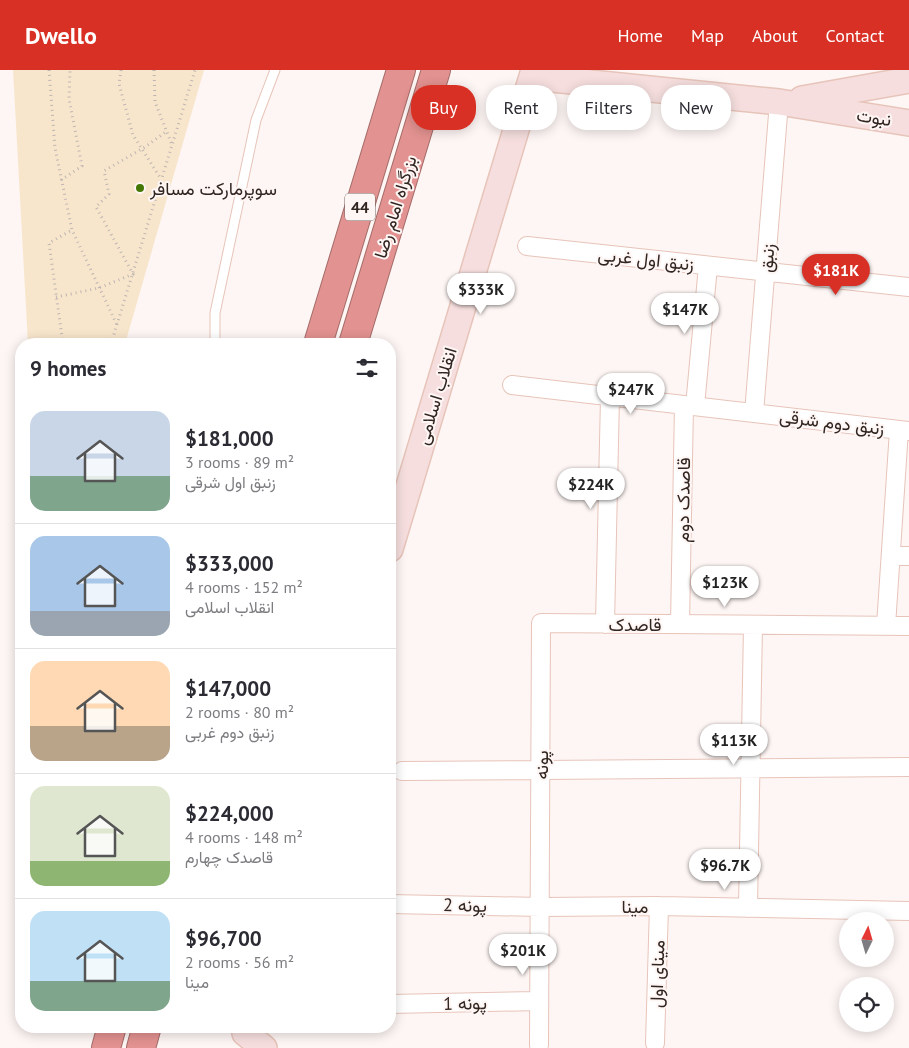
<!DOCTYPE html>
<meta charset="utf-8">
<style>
:root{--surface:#fff;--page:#f2f2f3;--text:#2b2b33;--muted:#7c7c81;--line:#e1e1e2;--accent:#d93025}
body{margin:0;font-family:"PT Sans",Vazirmatn,sans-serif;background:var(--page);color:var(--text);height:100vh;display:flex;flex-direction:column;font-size:19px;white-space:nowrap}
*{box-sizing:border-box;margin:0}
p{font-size:16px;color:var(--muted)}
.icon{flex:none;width:28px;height:28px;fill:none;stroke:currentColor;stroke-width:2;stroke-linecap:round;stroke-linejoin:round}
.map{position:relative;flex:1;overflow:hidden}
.drawer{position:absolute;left:15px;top:268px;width:381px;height:695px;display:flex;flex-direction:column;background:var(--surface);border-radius:20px;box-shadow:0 2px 12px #0003}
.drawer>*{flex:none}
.top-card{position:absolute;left:411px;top:15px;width:422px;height:45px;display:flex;gap:10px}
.needle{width:32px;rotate:5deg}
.tools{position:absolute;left:839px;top:842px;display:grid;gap:10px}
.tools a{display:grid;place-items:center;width:55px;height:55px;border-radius:50%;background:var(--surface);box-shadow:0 2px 12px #0003;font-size:25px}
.price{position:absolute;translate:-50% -42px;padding:0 11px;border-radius:18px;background:#fff;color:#222;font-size:16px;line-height:32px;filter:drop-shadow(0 1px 2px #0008)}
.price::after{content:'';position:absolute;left:50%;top:30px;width:15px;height:11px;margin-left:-8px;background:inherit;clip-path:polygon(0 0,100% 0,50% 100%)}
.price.selected{background:var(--accent);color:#fff}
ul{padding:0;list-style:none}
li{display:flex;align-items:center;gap:15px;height:125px;padding:0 15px}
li+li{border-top:1px solid var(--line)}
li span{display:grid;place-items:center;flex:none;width:140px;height:100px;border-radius:15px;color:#555}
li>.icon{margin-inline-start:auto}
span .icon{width:60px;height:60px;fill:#fffc;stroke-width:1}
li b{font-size:21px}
h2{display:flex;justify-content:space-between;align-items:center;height:60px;padding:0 15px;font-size:21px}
.pill{padding:0 18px;border-radius:20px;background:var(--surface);box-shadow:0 2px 12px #0003;font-size:18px;line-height:45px}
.pill.selected{background:var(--accent);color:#fff}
header{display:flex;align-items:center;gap:30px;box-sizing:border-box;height:70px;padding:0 25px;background:var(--accent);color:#fff}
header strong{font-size:24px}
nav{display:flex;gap:28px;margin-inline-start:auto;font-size:18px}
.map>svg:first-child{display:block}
</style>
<header>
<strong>Dwello</strong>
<nav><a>Home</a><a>Map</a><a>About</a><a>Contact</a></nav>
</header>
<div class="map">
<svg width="909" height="978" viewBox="0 0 909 978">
<rect width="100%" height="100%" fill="#fef6f4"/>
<path fill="#f8e6cc" d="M13,0H204L125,274H28Z"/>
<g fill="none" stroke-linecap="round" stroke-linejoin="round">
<defs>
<path id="lane" d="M215,274V243L256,50L275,0"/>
<path id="street" d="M527,176L909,217
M512,315L909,361
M695,336L708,196
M754,343L779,32
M892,486H909
M605,554L610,327
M680,554L684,335
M886,556L899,360
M402,701L909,697
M390,834L541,837L659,836L909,841
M748,838L753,555
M390,934L539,931
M655,973L659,836
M539,975L541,553L909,556"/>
<path id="secondary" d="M532,7L779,32L909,53
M802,29L909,10
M390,479L534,0
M245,963L264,978"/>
<path id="highway" d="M318,274L401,0
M353,274L436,0
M106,978L112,956
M141,978L147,956"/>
</defs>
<use href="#lane" stroke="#e7c4b9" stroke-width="11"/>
<use href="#street" stroke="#e7c4b9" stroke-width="20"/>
<use href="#secondary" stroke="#e7c4b9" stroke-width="28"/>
<use href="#highway" stroke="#a46c69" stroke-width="30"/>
<path stroke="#beb5b2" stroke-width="3" stroke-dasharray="1 4" stroke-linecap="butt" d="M49,0L55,78L72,160L117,255
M121,0L119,14L133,65L161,109
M154,0L155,32L172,75
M61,110L82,96L69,29L70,0
M56,227L99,218L133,204L96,137L109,124L104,101L145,77L167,61
M63,274L49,173L72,160
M111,274L195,0"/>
<use href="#lane" stroke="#fff" stroke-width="9"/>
<use href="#street" stroke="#fff" stroke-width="18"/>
<use href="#secondary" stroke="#f6dede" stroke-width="25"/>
<use href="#highway" stroke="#e29290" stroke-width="28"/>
</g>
<circle fill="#447802" stroke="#fef6f4" stroke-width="2" cx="140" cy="118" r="5"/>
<g text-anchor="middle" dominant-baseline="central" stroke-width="4" stroke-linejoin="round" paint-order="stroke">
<rect fill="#fef6f4" stroke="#6e6460" stroke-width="1" x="345" y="123.5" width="30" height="27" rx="4"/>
<g font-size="16" font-weight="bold" fill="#312520">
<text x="360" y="137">44</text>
</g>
<g font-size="18" fill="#312520" stroke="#fef6f4">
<text transform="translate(874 47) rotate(9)">نبوت</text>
<text transform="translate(395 137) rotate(-73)">بزرگراه امام رضا</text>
<text transform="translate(767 188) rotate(-85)">زنبق</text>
<text transform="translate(646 189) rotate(6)">زنبق اول غربی</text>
<text transform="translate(436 326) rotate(-73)">انقلاب اسلامی</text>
<text transform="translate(832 352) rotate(7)">زنبق دوم شرقی</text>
<text transform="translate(683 430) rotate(-89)">قاصدک دوم</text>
<text x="635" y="554">قاصدک</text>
<text transform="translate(541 695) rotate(-90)">پونه</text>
<text transform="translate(465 835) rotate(1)">پونه 2</text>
<text x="635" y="836">مینا</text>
<text transform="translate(657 904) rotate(-88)">مینای اول</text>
<text transform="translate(465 933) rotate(-1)">پونه 1</text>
</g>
<g font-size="18" fill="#312520" stroke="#fef6f4" text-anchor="start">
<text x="150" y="118">سوپرمارکت مسافر</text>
</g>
</g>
</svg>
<div class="tools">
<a><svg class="needle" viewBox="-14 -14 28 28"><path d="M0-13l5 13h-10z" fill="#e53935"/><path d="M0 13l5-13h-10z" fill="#7c7c81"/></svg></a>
<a><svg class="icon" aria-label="locate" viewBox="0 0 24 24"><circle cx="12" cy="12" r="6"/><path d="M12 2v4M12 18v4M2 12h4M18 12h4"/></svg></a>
</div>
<b class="price selected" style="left:836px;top:226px">$181K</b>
<b class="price" style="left:481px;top:245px">$333K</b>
<b class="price" style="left:685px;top:265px">$147K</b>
<b class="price" style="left:631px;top:345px">$247K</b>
<b class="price" style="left:591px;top:440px">$224K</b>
<b class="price" style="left:725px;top:538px">$123K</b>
<b class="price" style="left:734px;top:696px">$113K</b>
<b class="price" style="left:725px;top:821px">$96.7K</b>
<b class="price" style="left:523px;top:906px">$201K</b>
<div class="top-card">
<a class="pill selected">Buy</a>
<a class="pill">Rent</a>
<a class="pill">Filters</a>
<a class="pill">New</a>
</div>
<section class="drawer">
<h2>9 homes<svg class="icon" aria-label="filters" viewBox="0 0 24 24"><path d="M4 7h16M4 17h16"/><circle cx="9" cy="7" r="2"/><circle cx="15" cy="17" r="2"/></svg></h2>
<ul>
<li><span style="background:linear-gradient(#c9d6e8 65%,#7fa58c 0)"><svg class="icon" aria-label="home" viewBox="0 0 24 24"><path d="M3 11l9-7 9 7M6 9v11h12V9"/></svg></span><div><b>$181,000</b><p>3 rooms · 89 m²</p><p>زنبق اول شرقی</p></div></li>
<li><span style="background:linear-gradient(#a9c7e8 75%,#9aa5b1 0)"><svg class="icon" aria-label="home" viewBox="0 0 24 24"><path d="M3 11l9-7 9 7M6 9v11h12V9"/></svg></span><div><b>$333,000</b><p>4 rooms · 152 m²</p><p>انقلاب اسلامی</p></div></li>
<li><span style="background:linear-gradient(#ffd9b3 65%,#b9a48a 0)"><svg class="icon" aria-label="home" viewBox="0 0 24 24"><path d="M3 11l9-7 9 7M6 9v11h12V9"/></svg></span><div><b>$147,000</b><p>2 rooms · 80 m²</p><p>زنبق دوم غربی</p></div></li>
<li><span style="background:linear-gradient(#dfe7d0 75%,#8fb573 0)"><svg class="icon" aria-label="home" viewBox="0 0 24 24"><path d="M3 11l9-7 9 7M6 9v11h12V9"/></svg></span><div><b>$224,000</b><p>4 rooms · 148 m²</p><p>قاصدک چهارم</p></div></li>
<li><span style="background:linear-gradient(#bfe0f5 70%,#7fa58c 0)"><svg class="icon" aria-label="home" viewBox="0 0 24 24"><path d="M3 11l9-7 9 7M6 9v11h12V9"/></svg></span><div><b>$96,700</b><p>2 rooms · 56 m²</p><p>مینا</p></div></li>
</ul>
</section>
</div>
